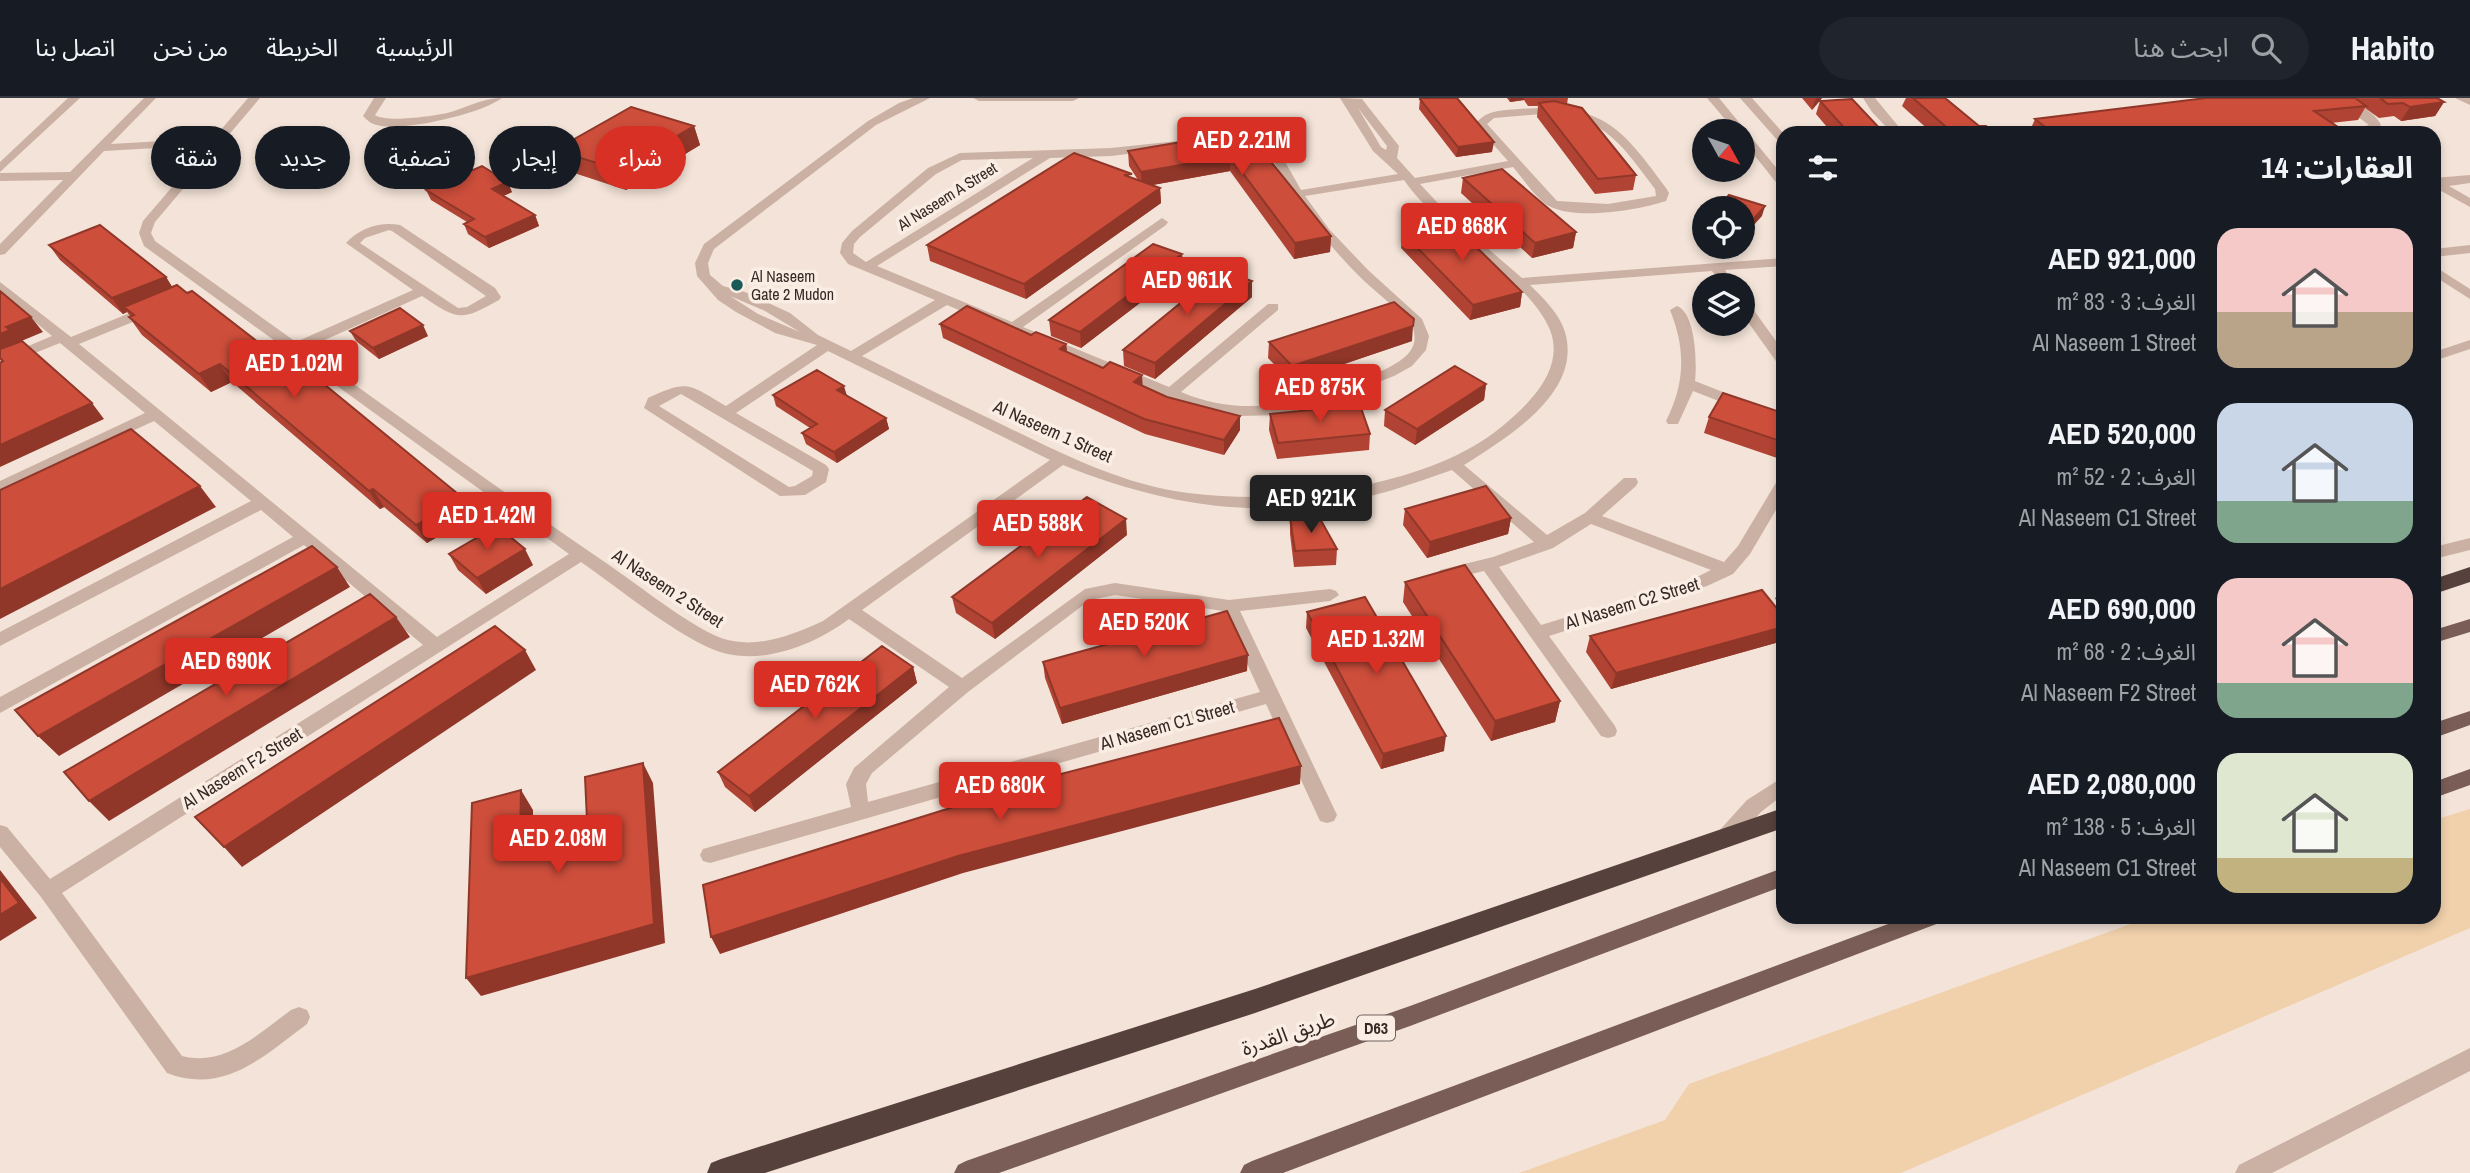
<!DOCTYPE html>
<html lang="ar">
<meta charset="utf-8">
<style>
:root{--surface:#171b24;--page:#20242c;--text:#f1f3f6;--muted:#9ea1a6;--line:#363941;--accent:#d93025}
body{margin:0;font-family:"Archivo Narrow","Noto Sans Arabic",sans-serif;background:var(--page);color:var(--text);direction:rtl;height:100vh;display:flex;flex-direction:column;font-size:26px;white-space:nowrap}
*{box-sizing:border-box;margin:0}
p{font-size:23px;color:var(--muted)}
.icon{flex:none;width:38px;height:38px;fill:none;stroke:currentColor;stroke-width:2;stroke-linecap:round;stroke-linejoin:round}
.map{position:relative;flex:1;overflow:hidden;direction:ltr}
.panel{position:absolute;left:1776px;top:28px;width:665px;height:798px;display:flex;flex-direction:column;background:var(--surface);border-radius:21px;box-shadow:0 4px 10px #0003;direction:rtl}
.panel>*{flex:none}
.guide{position:absolute;left:21px;top:28px;width:665px;height:63px;direction:rtl;display:flex;gap:14px}
.needle{width:46px;rotate:130deg}
.buttons{position:absolute;left:1692px;top:21px;display:grid;gap:14px}
.buttons a{display:grid;place-items:center;width:63px;height:63px;border-radius:50%;background:var(--surface);box-shadow:0 4px 10px #0003;font-size:35px}
.price{position:absolute;translate:-50% -60px;padding:0 16px;border-radius:7px;background:var(--accent);color:#fff;font-size:23px;line-height:46px;filter:drop-shadow(0 2px 4px #0008)}
.price::after{content:'';position:absolute;left:50%;top:42px;width:21px;height:16px;margin-left:-10px;background:inherit;clip-path:polygon(0 0,100% 0,50% 100%)}
.price.active{background:#222;color:#fff}
ul{padding:0;list-style:none}
li{display:flex;align-items:center;gap:21px;height:175px;padding:0 28px}
li span{display:grid;place-items:center;flex:none;width:196px;height:140px;border-radius:21px;color:#555}
li>.icon{margin-inline-start:auto}
span .icon{width:84px;height:84px;fill:#fffc;stroke-width:1}
li b{font-size:30px}
h2{display:flex;justify-content:space-between;align-items:center;height:84px;padding:0 28px;font-size:30px}
.pill{padding:0 24px;border-radius:32px;background:var(--surface);box-shadow:0 4px 10px #0003;font-size:24px;line-height:63px}
.pill.active{background:var(--accent);color:#fff}
header{display:flex;align-items:center;gap:42px;box-sizing:border-box;height:98px;padding:0 35px;background:var(--surface);border-bottom:2px solid var(--line)}
header strong{font-size:33px}
nav{display:flex;gap:38px;margin-inline-start:auto;font-size:24px}
.search{width:490px;height:63px;background:var(--page);display:flex;align-items:center;gap:18px;box-sizing:border-box;padding:0 24px;border-radius:38px;color:var(--muted);font-size:26px}
.map>svg:first-child{display:block}
</style>
<header>
<strong>Habito</strong>
<div class="search"><svg class="icon" aria-label="search" viewBox="0 0 24 24"><circle cx="10" cy="10" r="6"/><path d="M15 15l6 6"/></svg>ابحث هنا</div>
<nav><a>الرئيسية</a><a>الخريطة</a><a>من نحن</a><a>اتصل بنا</a></nav>
</header>
<div class="map">
<svg width="2470" height="1075" viewBox="0 0 2470 1075">
<rect width="100%" height="100%" fill="#f3e3d8"/>
<path fill="#f1d1ac" d="M2470,711V830L1901,1075H1519L1665,1022L1689,986L2150,819H2434V722Z"/>
<g fill="none" stroke-linecap="round" stroke-linejoin="round">
<path fill="#cbb1a3" fill-rule="evenodd" d="M68,0H80L0,74V64Z
M144,0H156L111,46L214,40L248,0H260L155,124L151,135L155,143L296,244L413,192L346,145C359,130 381,123 400,127L495,190L501,199L499,202C460,224 458,222 422,198L305,251C406,323 506,397 609,467C640,488 688,527 721,540C756,552 792,537 823,523L1050,362L828,253L736,315L826,367L829,371L826,384L805,397L780,398L644,310L648,300C689,281 688,286 726,308L817,247L775,235L736,214L718,202L697,178L695,165L704,146L868,23L899,5L913,0H930L876,27L714,151L708,165L710,177L723,188L745,194L790,215L818,237L851,253L935,202L848,166L840,155L842,145L852,133L928,70L960,55L1111,50L1244,36L1274,44L1301,92L1398,76L1373,53L1340,0L1362,1L1399,48L1397,60L1415,80L1508,63L1475,26C1488,11 1501,13 1519,11C1601,5 1620,27 1666,90L1669,95L1666,103C1639,112 1578,122 1551,109C1537,103 1523,80 1513,69L1420,86L1449,117L1522,180L1783,160V168L1725,172L1735,187H1722L1712,173L1530,187C1544,201 1559,215 1565,234C1583,295 1506,340 1464,367L1547,437L1585,415L1624,380H1636L1638,384L1636,388L1602,418L1724,464L1738,448L1777,383L1783,382V400L1750,456L1733,476L1707,488L1549,538L1615,628L1617,633L1615,638L1608,640L1601,638L1484,473L1446,482L1438,476L1440,472L1493,459L1534,444L1452,372C1412,386 1371,401 1328,406C1234,419 1150,402 1063,367L862,512L962,580L1085,491L1115,485L1229,502L1330,491L1336,493L1339,497L1330,503L1240,513L1337,717L1334,723L1327,725L1320,723L1266,606L710,765L703,763L700,757L703,751L851,709L846,686L854,670L949,589L849,521C813,548 757,570 712,551C669,532 620,491 581,464L62,795L182,958C225,969 258,936 291,912L299,909L307,912L310,919L307,926C264,958 224,997 167,975L41,799L0,749V727L7,729L50,781L423,547L304,447L0,615V599L293,439L261,412L0,548V534L251,403L154,323L0,394V383L145,315L60,245L0,269V260L52,238L0,195V184L71,239L147,208H157V214L79,246L437,539L569,456L144,148L139,135L143,123L208,47L104,53L5,156L0,157V146L63,82L0,83V75L70,74ZM1358,10L1387,48L1386,52L1381,49ZM1552,15C1608,22 1623,49 1655,91L1656,98L1608,106L1557,103L1487,26L1494,20ZM1244,42L1265,48C1291,96 1319,138 1358,177C1374,193 1394,207 1409,224C1415,231 1416,240 1413,248C1405,270 1351,284 1330,292C1281,311 1230,315 1181,294L1278,212V206H1268L1169,289L1023,229L1166,127L1168,124L1162,120L1012,224L877,168L1050,60L1111,58ZM1033,60L866,164L853,155L854,146L860,139L936,76L962,62ZM1404,82C1438,133 1529,180 1550,232C1565,270 1531,304 1505,326C1466,359 1416,376 1366,387C1308,400 1247,402 1188,395C1123,387 1063,356 1005,328C957,305 910,282 862,258L947,207L1196,311L1241,318L1281,317L1324,305L1394,278L1412,268L1426,252L1429,238L1422,221L1368,172L1329,131L1305,98ZM389,132L392,133L486,198L467,209L458,210L360,145L365,140ZM730,198L765,213L800,234L758,216ZM681,296L813,373L812,378L795,388L789,389L659,308ZM1591,426L1711,472L1695,480L1541,527L1499,469L1553,450ZM1115,497L1223,513L1260,594L868,704L866,686L872,675L968,594L1090,502Z
M374,0H386L375,17C386,25 433,18 447,15C467,10 481,0 502,0C481,16 403,34 377,27C371,26 367,22 363,18Z
M973,0H1079L1073,3H979Z
M1707,0H1719L1783,78V89L1779,88L1743,43V33H1735Z
M1740,0H1752L1783,35V45L1779,44Z
M1863,0H1875L1904,35H1892L1872,14Z
M2332,0C2350,0 2373,11 2381,27L2372,34L2334,35L2369,27Z
M2455,0H2470V7Z
M2470,77V85L2449,88L2470,100V109L2434,89V80Z
M2470,147V155L2434,159V151Z
M2434,168L2470,191V201L2434,178Z
M1743,203L1748,204L1783,253V267L1778,266L1743,217Z
M1677,208C1696,215 1697,266 1695,283L1783,318V328L1693,293L1678,326H1668L1666,323C1685,285 1686,252 1670,212Z
M2470,242V251L2434,263V254Z
M2470,440V452L2434,461V449Z
M1783,679V697L1761,714L1732,746L1725,748L1718,746L1715,740L1718,734L1747,702Z
M2470,950V973L2272,1075H2235L2239,1067Z"/>
<path fill="#795d56" fill-rule="evenodd" d="M2470,521V534L2434,545V532Z
M2470,613V627L2434,640V625Z
M2470,671V687L2434,700V684Z
M1783,770V788L1410,928L999,1075H954L958,1067L966,1063L1410,908Z
M1907,819H1942L1939,825L1283,1075H1240L1244,1067L1252,1063Z"/>
<path fill="#57413c" fill-rule="evenodd" d="M2470,469V484L2434,496V481Z
M1783,710V730L1255,915L765,1075H707L711,1065L721,1061L1255,891Z"/>
</g>
<path fill="#b04333" d="M1507,0H1568L1567,6L1636,77L1633,92L1595,96L1537,19L1538,8H1528L1524,2L1510,4Z
M1802,0H1822L1812,12Z
M1906,0H1945L1979,28L1995,35H1932L1902,8Z
M2206,0H2437L2444,4L2435,18L2401,23L2394,18L2379,20L2365,10L2358,22L2331,25L2347,35H2029L2035,21Z
M1420,1L1492,54L1456,59L1419,11Z
M1820,3L1884,35H1832L1816,16Z
M694,28L700,47L626,92L562,71L555,52Z
M1246,33L1331,138L1330,154L1294,161L1230,73L1152,87L1160,90L1161,105L1026,201L930,163L927,147L1133,80L1138,82L1129,68L1128,53Z
M1463,80L1576,134L1573,150L1532,160L1461,95Z
M426,92L512,94L503,98L535,117L539,128L489,150L468,136L464,126L467,124L431,102Z
M1704,123V138L1699,137L1702,126Z
M1403,135L1522,194L1520,209L1470,222L1401,150Z
M49,147L166,179L172,189L473,418L427,445L384,409L380,411L232,284L211,294L142,237L129,219H131L127,214L123,216L60,162Z
M1182,156L1183,172L1081,250L1051,238L1049,222Z
M1252,183V199L1155,281L1124,268L1123,252Z
M940,226L1031,237L1066,246L1067,254L1240,332L1224,357L1145,336L943,240Z
M350,233L428,238L379,261L356,243Z
M1412,243L1291,284L1268,260L1269,244Z
M1486,286L1484,302L1415,347L1384,328L1385,312Z
M773,297H846L886,320L889,331L837,365L806,346L802,335L810,330L776,308Z
M1783,315V362L1704,335L1709,319Z
M1270,316L1370,336L1369,352L1277,361L1269,332Z
M1405,411L1511,420L1508,436L1427,460L1403,427Z
M1290,420L1337,451L1336,467L1294,469L1290,436Z
M1127,437L995,541L956,515L952,499Z
M449,456L533,467L486,496L458,472Z
M1783,483V505L1775,501Z
M1405,484L1560,603L1555,624L1491,643L1403,504Z
M1307,514L1444,653L1381,671L1306,530Z
M1783,518V543L1611,591L1586,554L1590,538Z
M1043,564L1247,573L1062,626L1045,580Z
M913,569L917,585L755,714L725,689L718,674Z"/>
<path fill="#903729" d="M1510,0H1524V2L1510,4Z
M1817,0H1822L1812,12L1815,2Z
M2444,4L2435,18L2401,23L2410,9Z
M694,28L700,47L626,92L619,72Z
M1494,44L1492,54L1456,59L1458,49Z
M1230,58V73L1142,89L1141,74Z
M508,84L512,94L496,101L492,91Z
M1160,90L1161,105L1026,201L1024,186Z
M1765,108L1762,118L1743,139V133Z
M535,117L539,128L489,150L485,139Z
M1576,134L1573,150L1532,160L1535,145Z
M1331,138L1330,154L1294,161L1295,145Z
M1182,156L1183,172L1081,250L1080,234Z
M166,179L176,195L124,209L127,214L123,216L112,200Z
M1252,183V199L1155,281V265Z
M1522,194L1520,209L1470,222L1473,207Z
M31,219L43,234L19,244L0,257V236L6,229Z
M423,227L428,238L379,261L373,250Z
M1413,228L1412,243L1291,284L1292,268Z
M1066,246L1068,260L1060,251Z
M220,266L232,284L211,294L199,276Z
M1142,277L1143,292L1134,284Z
M1486,286L1484,302L1415,347L1417,331Z
M844,288L847,298L837,292Z
M92,305L104,321L0,369V347Z
M1240,318V332L1224,357V342Z
M886,320L889,331L837,365L834,354Z
M200,388L216,409L0,521V491Z
M373,391L384,409L380,411L369,393Z
M463,400L473,418L427,445L416,427Z
M1511,420L1508,436L1427,460L1430,444Z
M1126,421L1127,437L995,541L992,525Z
M525,451L533,467L486,496L477,480Z
M337,469L350,489L59,658L38,638Z
M396,519L410,539L109,723L89,703Z
M1783,529V543L1611,591L1616,575Z
M525,552L536,572L242,769L224,749Z
M1248,557L1247,573L1062,626L1060,610Z
M913,569L917,585L755,714L749,698Z
M1560,603L1555,624L1491,643L1495,623Z
M1446,638L1444,653L1381,671L1383,656Z
M643,665L653,685L665,845L481,898L466,880Z
M1301,668L1300,686L963,775L720,856L711,839L958,758Z
M521,692L533,712V760L520,740Z
M0,772L37,820L0,843Z"/>
<path fill="#cd4e3b" stroke="#903729" stroke-width="2" d="M1421,0H1457L1494,44L1458,49L1420,1Z
M1913,0H1945L1979,28H1986L1995,35H1953Z
M2206,0H2355L2366,8L2314,13L2347,35H2053L2035,21Z
M2380,0H2437L2444,4L2410,9L2403,5L2388,6Z
M1852,1L1884,35H1849L1820,3Z
M1554,3L1582,10L1636,77L1598,81L1539,5Z
M631,9L694,28L619,72L555,52Z
M1246,33L1331,138L1295,145L1230,58L1141,74L1128,53Z
M1074,55L1132,76L1124,77L1160,90L1024,186L927,147Z
M482,68L508,84L492,91L535,117L485,139L464,126L474,121L426,92Z
M1502,71L1576,134L1535,145L1463,80Z
M1729,97L1765,108L1743,133V110H1717Z
M1450,123L1522,194L1473,207L1403,135Z
M100,127L166,179L112,200L49,147Z
M1153,146L1182,156L1080,234L1049,222Z
M1221,172L1252,183L1155,265L1123,252Z
M177,187L187,195L192,193L289,268L297,264L463,400L416,427L373,391L369,393L220,266L199,276L129,219L134,217L124,209Z
M0,193L31,219L6,229L10,232L0,236Z
M1394,204L1414,221L1413,228L1292,268L1269,244Z
M967,208L1031,237L1036,234L1066,246L1060,251L1103,270L1110,264L1142,277L1134,284L1167,299L1240,318L1224,342L1144,321L940,226Z
M400,210L423,227L373,250L350,233Z
M22,243L92,305L0,347V265L3,263L0,260V251Z
M1455,268L1486,286L1417,331L1385,312Z
M817,272L844,288L837,292L886,320L834,354L802,335L817,326L773,297Z
M1723,295L1783,315V344L1709,319Z
M1360,307L1370,336L1278,345L1270,316Z
M131,331L200,388L0,491V392Z
M1486,388L1511,420L1430,444L1405,411Z
M1087,399L1126,421L992,525L952,499Z
M1319,419L1337,451L1295,453L1290,420Z
M497,428L525,451L477,480L449,456Z
M312,448L337,469L38,638L15,612Z
M1465,467L1560,603L1495,623L1405,484Z
M1762,492L1783,518V529L1616,575L1590,538Z
M370,496L396,519L89,703L64,674Z
M1365,499L1446,638L1383,656L1307,514Z
M1227,513L1248,557L1060,610L1043,564Z
M495,528L525,552L224,749L195,719Z
M882,548L913,569L749,698L718,674Z
M1279,620L1301,668L958,758L711,839L703,787L976,702L975,698Z
M643,665L654,826L466,880L472,705L521,692L520,740L587,722L585,679Z
M0,780L19,805L0,817Z"/>
<circle fill="#195956" stroke="#faeee4" stroke-width="2.5" cx="737" cy="187" r="7"/>
<g text-anchor="middle" dominant-baseline="central" stroke-width="7" stroke-linejoin="round" paint-order="stroke">
<g font-size="16" fill="#362926" stroke="#faeee4">
<text transform="translate(947 98) rotate(-32)">Al Naseem A Street</text>
</g>
<g font-size="16" fill="#362926" stroke="#faeee4" text-anchor="start">
<text x="751" y="178">Al Naseem<tspan x="751" dy="18">Gate 2 Mudon</tspan></text>
</g>
<rect fill="#faeee4" stroke="#71645f" stroke-width="2" x="1357" y="917.5" width="38" height="25" rx="5"/>
<g font-size="16" font-weight="bold" fill="#362926">
<text x="1376" y="930">D63</text>
</g>
<g font-size="18" fill="#362926" stroke="#faeee4">
<text transform="translate(1053 333) rotate(24)">Al Naseem 1 Street</text>
<text transform="translate(668 490) rotate(33)">Al Naseem 2 Street</text>
<text transform="translate(1632 505) rotate(-17)">Al Naseem C2 Street</text>
<text transform="translate(1167 627) rotate(-16)">Al Naseem C1 Street</text>
<text transform="translate(242 670) rotate(-32)">Al Naseem F2 Street</text>
</g>
<g font-size="21" fill="#362926" stroke="#faeee4">
<text transform="translate(1288 935) rotate(-19)">طريق القدرة</text>
</g>
</g>
</svg>
<div class="buttons">
<a><svg class="needle" viewBox="-14 -14 28 28"><path d="M0-13l5 13h-10z" fill="#e53935"/><path d="M0 13l5-13h-10z" fill="#9ea1a6"/></svg></a>
<a><svg class="icon" aria-label="locate" viewBox="0 0 24 24"><circle cx="12" cy="12" r="6"/><path d="M12 2v4M12 18v4M2 12h4M18 12h4"/></svg></a>
<a><svg class="icon" aria-label="layers" viewBox="0 0 24 24"><path d="M12 4l9 5-9 5-9-5zM3 14l9 5 9-5"/></svg></a>
</div>
<b class="price" style="left:1242px;top:79px">AED 2.21M</b>
<b class="price" style="left:1462px;top:165px">AED 868K</b>
<b class="price" style="left:1187px;top:219px">AED 961K</b>
<b class="price" style="left:294px;top:302px">AED 1.02M</b>
<b class="price" style="left:1320px;top:326px">AED 875K</b>
<b class="price active" style="left:1311px;top:437px">AED 921K</b>
<b class="price" style="left:487px;top:454px">AED 1.42M</b>
<b class="price" style="left:1038px;top:462px">AED 588K</b>
<b class="price" style="left:1144px;top:561px">AED 520K</b>
<b class="price" style="left:1376px;top:578px">AED 1.32M</b>
<b class="price" style="left:226px;top:600px">AED 690K</b>
<b class="price" style="left:815px;top:623px">AED 762K</b>
<b class="price" style="left:1000px;top:724px">AED 680K</b>
<b class="price" style="left:558px;top:777px">AED 2.08M</b>
<div class="guide">
<a class="pill active">شراء</a>
<a class="pill">إيجار</a>
<a class="pill">تصفية</a>
<a class="pill">جديد</a>
<a class="pill">شقة</a>
</div>
<section class="panel">
<h2>العقارات: 14<svg class="icon" aria-label="filters" viewBox="0 0 24 24"><path d="M4 7h16M4 17h16"/><circle cx="9" cy="7" r="2"/><circle cx="15" cy="17" r="2"/></svg></h2>
<ul>
<li><span style="background:linear-gradient(#f6c9c9 60%,#b9a48a 0)"><svg class="icon" aria-label="home" viewBox="0 0 24 24"><path d="M3 11l9-7 9 7M6 9v11h12V9"/></svg></span><div><b>AED 921,000</b><p>الغرف: 3 · 83 m²</p><p>Al Naseem 1 Street</p></div></li>
<li><span style="background:linear-gradient(#c9d6e8 70%,#7fa58c 0)"><svg class="icon" aria-label="home" viewBox="0 0 24 24"><path d="M3 11l9-7 9 7M6 9v11h12V9"/></svg></span><div><b>AED 520,000</b><p>الغرف: 2 · 52 m²</p><p>Al Naseem C1 Street</p></div></li>
<li><span style="background:linear-gradient(#f6c9c9 75%,#7fa58c 0)"><svg class="icon" aria-label="home" viewBox="0 0 24 24"><path d="M3 11l9-7 9 7M6 9v11h12V9"/></svg></span><div><b>AED 690,000</b><p>الغرف: 2 · 68 m²</p><p>Al Naseem F2 Street</p></div></li>
<li><span style="background:linear-gradient(#dfe7d0 75%,#c2b280 0)"><svg class="icon" aria-label="home" viewBox="0 0 24 24"><path d="M3 11l9-7 9 7M6 9v11h12V9"/></svg></span><div><b>AED 2,080,000</b><p>الغرف: 5 · 138 m²</p><p>Al Naseem C1 Street</p></div></li>
</ul>
</section>
</div>
